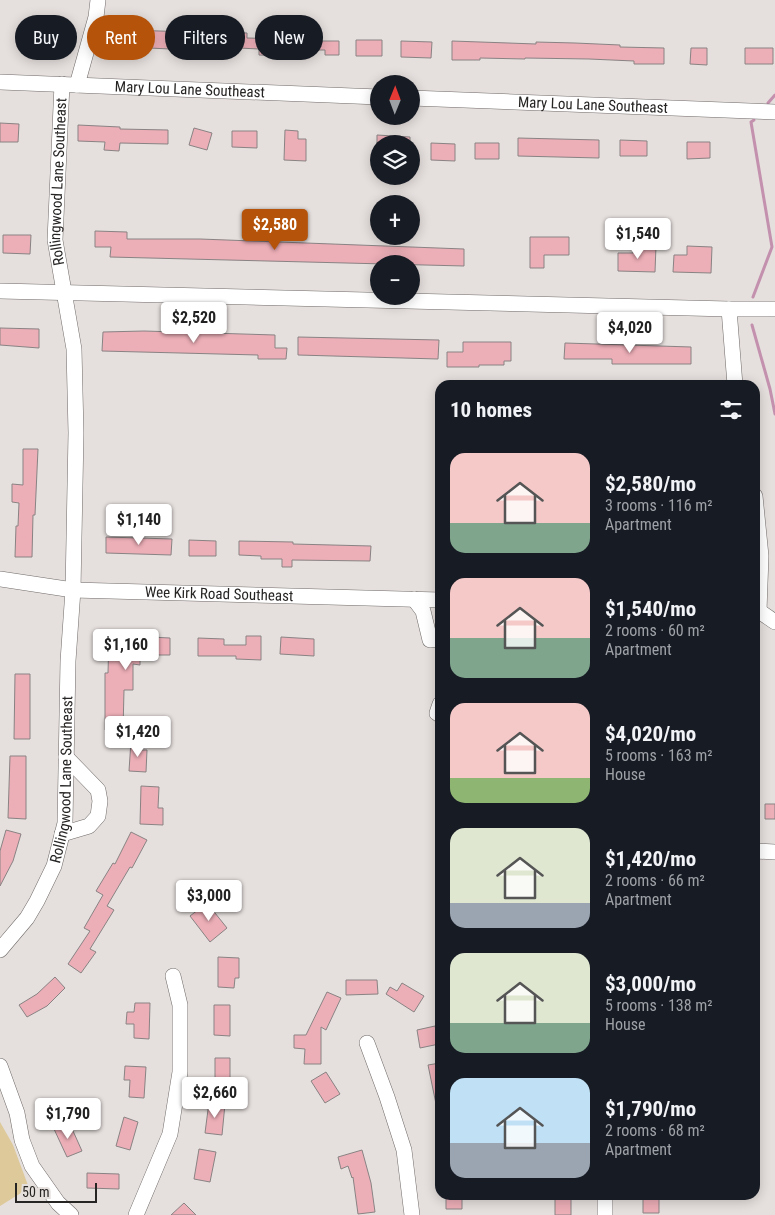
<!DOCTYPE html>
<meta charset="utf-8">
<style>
:root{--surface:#171b24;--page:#242831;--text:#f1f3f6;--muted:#9ea1a6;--accent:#b45309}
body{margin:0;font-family:"Roboto Condensed",sans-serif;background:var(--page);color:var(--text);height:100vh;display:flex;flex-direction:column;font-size:19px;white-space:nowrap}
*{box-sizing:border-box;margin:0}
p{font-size:16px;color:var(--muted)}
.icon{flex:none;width:28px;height:28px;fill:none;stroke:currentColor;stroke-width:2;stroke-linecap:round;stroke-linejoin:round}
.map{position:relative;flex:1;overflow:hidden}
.panel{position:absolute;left:435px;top:380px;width:325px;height:820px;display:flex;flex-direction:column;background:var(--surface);border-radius:15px;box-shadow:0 2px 12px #0003}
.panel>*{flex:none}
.banner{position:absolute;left:15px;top:15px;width:345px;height:45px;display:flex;gap:10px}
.needle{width:32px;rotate:1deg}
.buttons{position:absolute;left:370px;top:75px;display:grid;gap:10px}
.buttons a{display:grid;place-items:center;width:50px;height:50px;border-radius:50%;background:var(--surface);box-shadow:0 2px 12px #0003;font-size:25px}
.scale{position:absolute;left:15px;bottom:12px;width:82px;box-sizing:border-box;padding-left:5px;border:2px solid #272524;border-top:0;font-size:14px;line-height:18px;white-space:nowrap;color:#272524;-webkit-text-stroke:4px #e5dfdd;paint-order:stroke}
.price{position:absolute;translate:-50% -42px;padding:0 11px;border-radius:5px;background:#fff;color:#222;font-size:16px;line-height:32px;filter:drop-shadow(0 1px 2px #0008)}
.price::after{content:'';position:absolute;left:50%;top:30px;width:15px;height:11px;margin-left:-8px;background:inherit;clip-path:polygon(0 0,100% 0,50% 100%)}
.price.current{background:var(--accent);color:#fff}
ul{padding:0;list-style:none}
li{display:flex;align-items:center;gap:15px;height:125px;padding:0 15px}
li span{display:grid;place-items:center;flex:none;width:140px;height:100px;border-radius:15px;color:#555}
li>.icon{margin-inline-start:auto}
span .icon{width:60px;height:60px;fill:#fffc;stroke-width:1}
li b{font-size:21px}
h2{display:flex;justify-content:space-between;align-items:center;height:60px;padding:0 15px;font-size:21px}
.chip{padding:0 18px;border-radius:22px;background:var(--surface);box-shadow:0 2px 12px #0003;font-size:18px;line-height:45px}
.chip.current{background:var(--accent);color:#fff}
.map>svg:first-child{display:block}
</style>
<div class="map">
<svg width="775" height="1215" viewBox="0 0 775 1215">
<rect width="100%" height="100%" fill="#e5dfdd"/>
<path fill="#ddc999" d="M0,1122L13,1145L29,1188L0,1206Z"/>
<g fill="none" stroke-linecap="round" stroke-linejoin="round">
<path stroke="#c390ae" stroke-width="3" d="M768,103L775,95
M753,297L772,247L751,122L754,120
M752,325L770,389L775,414"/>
</g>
<path fill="#ecaeb7" stroke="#898384" d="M26,30H56L55,46L25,45Z
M128,30L191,32V50L128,47Z
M218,32L247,33V38L289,39V56L259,55V49L218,47Z
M356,40H382V56H356Z
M307,41H339V55H325V50H307Z
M401,41L432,42L431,58L401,57Z
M452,41L536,44V42L575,43L620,45V47L664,48V64H634V61L589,59L525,58V59L480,58V60H452Z
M691,48H707V65L690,64Z
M745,48H773V64H745Z
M0,123L19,124L18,142H0Z
M78,125L120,127V129L168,130V144L120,143L119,151L104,150L105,142L78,141Z
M194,128L212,133L207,150L189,145Z
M285,130L298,131V139H306V161L284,160Z
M232,131H257V148L232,147Z
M377,135L410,137V144H377Z
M518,138L599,140V158L518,156Z
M620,140L647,141V156H620Z
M687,142H710V158L687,159Z
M431,143L455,144V161L431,160Z
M475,143H499V159H475Z
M95,231L127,232V239H200L464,249V266L110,257L111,247H95Z
M3,235H31L30,254L3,253Z
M530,237H569V255H544V268H530Z
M634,245L656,246L655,272L618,271V253H633Z
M687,246L712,247L711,273L673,272L674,255H687Z
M0,328L39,329V348L0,345Z
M144,331L275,335V348H287L286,359H258V355L102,351L103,332Z
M298,337L439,340L438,359L298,355Z
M463,342H511V361H504V365H479V367H447V352H463Z
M565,343L691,347V364H612V359H564Z
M23,449H38L35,515H33L32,557H15L16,526H18L19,503L12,502V484L23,485Z
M106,537L172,539L171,555L106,553Z
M189,540L216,541V556H189Z
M239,541L293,542V544L371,546L370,561L292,560V567H282V559H261V556L239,555Z
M109,635L170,638V655H140V665L133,664V690H124L123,730H105V673H108Z
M246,636H261V660L236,659V656H198V638L224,639V645H246Z
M281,637L314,639V656L280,654Z
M15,674H30V739H14Z
M131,741L141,742V750H147L146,772L129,771Z
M10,756H26V819L8,818Z
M141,786L159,787L158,808H163V825L140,824Z
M765,804H775V819H765Z
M6,830L21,834L13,861L0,886V851Z
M131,832L147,840L132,868L130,867L107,906L114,910L90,949L96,952L81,973L68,964L90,931L84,928L103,895L96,891L113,863L115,864Z
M207,903L227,928L210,942L190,916Z
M218,957L239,958V978H235L234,988L218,987Z
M55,977L65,988L47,1006L27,1017L19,1005L37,994Z
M346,980H377L378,994L346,995Z
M402,983L424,996L414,1012L386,994L390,987L397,991Z
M327,992L341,998L326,1030L321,1027V1064H304L305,1049L294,1048V1035H306Z
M135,1003H150L149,1039L134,1038V1024H126L127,1012H134Z
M214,1005H230V1036L214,1035Z
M435,1026L439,1044L420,1048L417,1030Z
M215,1058H230V1080L215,1079Z
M440,1063V1104H436L428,1065Z
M125,1066L146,1067L144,1098L129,1097L130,1080H124Z
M326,1072L340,1094L325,1103L311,1081Z
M209,1102L225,1104L222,1135L205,1133Z
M124,1117L138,1122L130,1150L116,1146Z
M69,1122L82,1151L67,1157L54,1129Z
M199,1149L216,1152L210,1182L194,1179Z
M362,1150L371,1183L375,1212L358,1214L353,1177L352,1178L348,1166L341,1169L338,1157Z
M87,1173L119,1174V1189L87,1188Z
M446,1195H462V1209H446Z
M643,1195H659V1213H643Z
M555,1196L571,1197V1215H555Z
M184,1203L196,1215H171Z"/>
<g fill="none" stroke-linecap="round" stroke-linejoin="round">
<defs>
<g id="minor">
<path id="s1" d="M0,82L379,97"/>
<path d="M77,85L96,17L98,0"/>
<path id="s2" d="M411,98L775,112"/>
<path d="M0,291L729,309H775"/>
<path d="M729,309L735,385"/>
<path d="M755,496L761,556L759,611"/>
<path id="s3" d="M0,579L73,590L440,600"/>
<path d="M414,599L423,611L430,640L440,639"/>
<path d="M755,611H759L775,622"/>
<path d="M440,704L437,713L440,715"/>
<path d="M62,834L89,826L98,816L100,801L98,790L66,757"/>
<path d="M755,851L775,852"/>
<path id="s4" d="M0,950L27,918L37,901L54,866L65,823L68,661L73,590L76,433L74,349L55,240L62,84"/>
<path d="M367,1043L387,1097L404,1150L412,1215"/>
<path d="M0,1066L17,1113L22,1140L32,1166L58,1203L71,1215"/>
<path d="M136,1215L170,1134L180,1072V1005L173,976"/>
<path d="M605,1215V1195"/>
</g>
</defs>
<use href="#minor" stroke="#706b69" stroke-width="16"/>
<use href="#minor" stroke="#fff" stroke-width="15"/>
</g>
<g text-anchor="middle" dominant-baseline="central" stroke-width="4.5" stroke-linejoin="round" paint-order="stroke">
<g font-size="15" fill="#272524" stroke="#e5dfdd">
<text stroke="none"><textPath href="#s1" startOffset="190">Mary Lou Lane Southeast</textPath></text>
<text stroke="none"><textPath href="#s2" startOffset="182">Mary Lou Lane Southeast</textPath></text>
<text stroke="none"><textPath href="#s4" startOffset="788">Rollingwood Lane Southeast</textPath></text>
<text stroke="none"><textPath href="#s3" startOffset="220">Wee Kirk Road Southeast</textPath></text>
<text stroke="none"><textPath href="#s4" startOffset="188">Rollingwood Lane Southeast</textPath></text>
</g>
</g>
</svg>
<div class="buttons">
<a><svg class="needle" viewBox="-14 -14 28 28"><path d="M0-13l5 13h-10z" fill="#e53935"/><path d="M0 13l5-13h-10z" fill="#9ea1a6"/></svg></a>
<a><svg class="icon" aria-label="layers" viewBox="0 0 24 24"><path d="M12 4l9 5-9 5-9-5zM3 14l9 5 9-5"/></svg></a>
<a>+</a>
<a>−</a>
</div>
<div class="scale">50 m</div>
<b class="price current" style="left:275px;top:251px">$2,580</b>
<b class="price" style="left:638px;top:260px">$1,540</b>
<b class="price" style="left:194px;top:344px">$2,520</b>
<b class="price" style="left:630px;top:354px">$4,020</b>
<b class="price" style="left:139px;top:546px">$1,140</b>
<b class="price" style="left:126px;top:671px">$1,160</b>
<b class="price" style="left:138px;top:758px">$1,420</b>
<b class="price" style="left:209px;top:922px">$3,000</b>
<b class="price" style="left:215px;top:1119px">$2,660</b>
<b class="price" style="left:68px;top:1140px">$1,790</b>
<div class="banner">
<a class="chip">Buy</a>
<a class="chip current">Rent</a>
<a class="chip">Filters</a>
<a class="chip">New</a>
</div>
<section class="panel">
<h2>10 homes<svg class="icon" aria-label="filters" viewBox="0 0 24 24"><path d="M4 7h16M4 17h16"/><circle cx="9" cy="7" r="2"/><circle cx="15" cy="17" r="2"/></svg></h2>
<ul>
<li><span style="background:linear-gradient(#f6c9c9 70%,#7fa58c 0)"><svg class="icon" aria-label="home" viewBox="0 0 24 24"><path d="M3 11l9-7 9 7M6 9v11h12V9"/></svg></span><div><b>$2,580/mo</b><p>3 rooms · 116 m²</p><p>Apartment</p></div></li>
<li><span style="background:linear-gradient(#f6c9c9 60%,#7fa58c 0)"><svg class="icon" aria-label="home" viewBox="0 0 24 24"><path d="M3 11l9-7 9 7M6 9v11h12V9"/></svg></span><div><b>$1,540/mo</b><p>2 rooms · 60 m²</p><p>Apartment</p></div></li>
<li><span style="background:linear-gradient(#f6c9c9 75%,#8fb573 0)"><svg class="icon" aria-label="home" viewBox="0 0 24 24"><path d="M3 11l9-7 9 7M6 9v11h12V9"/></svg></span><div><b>$4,020/mo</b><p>5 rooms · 163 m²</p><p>House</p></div></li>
<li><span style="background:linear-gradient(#dfe7d0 75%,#9aa5b1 0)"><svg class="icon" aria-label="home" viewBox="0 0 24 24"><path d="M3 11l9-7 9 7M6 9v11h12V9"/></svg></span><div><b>$1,420/mo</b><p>2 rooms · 66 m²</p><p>Apartment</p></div></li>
<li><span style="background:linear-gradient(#dfe7d0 70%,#7fa58c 0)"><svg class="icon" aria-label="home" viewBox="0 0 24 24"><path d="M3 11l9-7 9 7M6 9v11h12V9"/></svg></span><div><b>$3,000/mo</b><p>5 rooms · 138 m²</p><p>House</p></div></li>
<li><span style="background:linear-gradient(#bfe0f5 65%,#9aa5b1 0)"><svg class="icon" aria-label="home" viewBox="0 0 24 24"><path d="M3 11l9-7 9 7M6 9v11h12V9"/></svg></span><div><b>$1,790/mo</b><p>2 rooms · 68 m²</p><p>Apartment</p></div></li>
</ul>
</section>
</div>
